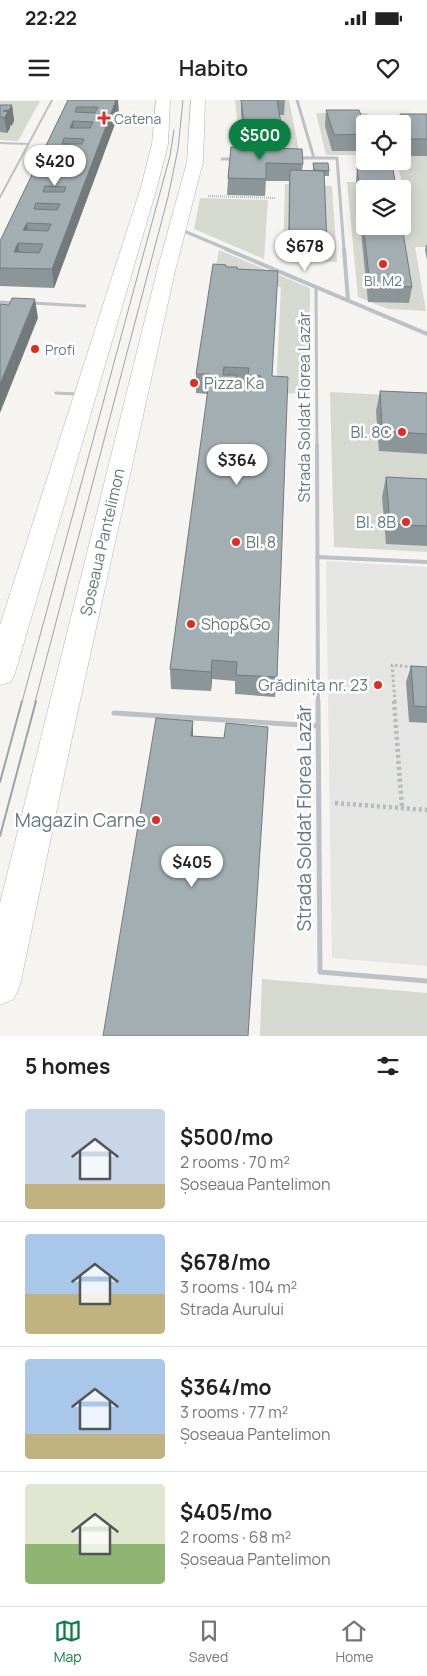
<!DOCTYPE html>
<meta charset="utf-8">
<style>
:root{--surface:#fff;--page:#f2f2f2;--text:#222;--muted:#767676;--line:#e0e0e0;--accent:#0b8043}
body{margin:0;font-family:Manrope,sans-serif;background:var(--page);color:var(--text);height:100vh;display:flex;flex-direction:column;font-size:19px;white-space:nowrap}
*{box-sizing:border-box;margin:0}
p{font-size:16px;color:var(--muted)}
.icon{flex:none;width:28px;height:28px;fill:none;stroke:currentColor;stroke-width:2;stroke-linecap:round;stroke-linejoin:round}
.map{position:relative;height:936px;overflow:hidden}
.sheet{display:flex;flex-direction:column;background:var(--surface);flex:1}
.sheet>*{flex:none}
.fabs{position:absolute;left:356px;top:15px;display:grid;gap:10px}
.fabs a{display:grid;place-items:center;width:55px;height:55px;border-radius:5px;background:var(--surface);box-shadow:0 2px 12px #0003;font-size:25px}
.price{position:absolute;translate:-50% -42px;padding:0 11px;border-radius:18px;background:#fff;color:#222;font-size:16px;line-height:32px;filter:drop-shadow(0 1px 2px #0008)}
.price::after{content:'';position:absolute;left:50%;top:30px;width:15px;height:11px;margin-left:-8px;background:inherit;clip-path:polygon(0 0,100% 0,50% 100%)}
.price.current{background:var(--accent);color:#fff}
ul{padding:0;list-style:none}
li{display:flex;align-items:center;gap:15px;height:125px;padding:0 25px}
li+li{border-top:1px solid var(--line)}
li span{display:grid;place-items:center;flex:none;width:140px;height:100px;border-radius:5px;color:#555}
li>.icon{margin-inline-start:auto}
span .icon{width:60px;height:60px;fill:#fffc;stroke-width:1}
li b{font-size:21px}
h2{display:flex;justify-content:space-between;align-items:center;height:60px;padding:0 25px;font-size:21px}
.status{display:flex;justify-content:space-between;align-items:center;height:35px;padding:0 25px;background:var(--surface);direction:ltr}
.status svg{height:14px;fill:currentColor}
header{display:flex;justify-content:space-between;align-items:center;height:65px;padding:0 25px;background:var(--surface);font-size:22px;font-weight:600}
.tab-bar{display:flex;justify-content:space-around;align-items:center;height:70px;border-top:1px solid var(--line);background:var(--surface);font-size:14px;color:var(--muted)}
.tab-bar a{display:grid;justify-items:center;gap:2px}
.tab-bar .current{color:var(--accent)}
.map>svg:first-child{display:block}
</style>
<div class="status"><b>22:22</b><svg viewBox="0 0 49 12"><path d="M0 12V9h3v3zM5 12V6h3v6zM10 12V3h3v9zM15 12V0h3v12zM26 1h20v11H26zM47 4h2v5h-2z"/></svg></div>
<header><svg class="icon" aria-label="menu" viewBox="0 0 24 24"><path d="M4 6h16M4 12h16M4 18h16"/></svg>Habito<svg class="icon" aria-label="heart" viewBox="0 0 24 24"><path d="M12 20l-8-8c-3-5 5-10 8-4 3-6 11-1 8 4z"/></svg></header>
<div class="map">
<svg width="427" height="936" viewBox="0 0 427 936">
<rect width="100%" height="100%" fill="#f5f4f0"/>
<path fill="#e5e5e4" d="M326,461L427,467V866L332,858Z"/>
<path fill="#d5d9d0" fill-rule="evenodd" d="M235,0H289L299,50H240Z
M0,1H40L18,41L0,40Z
M316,13H367L371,24H365V55H326Z
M392,24H427V147H415L426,211L388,209L358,197L347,82L402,83L397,61H402V24ZM365,89H402V126H365Z
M285,84L332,86L337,162L283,160Z
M200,98L268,100L264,159L194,129Z
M219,150L310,188L309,294L276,293L281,187L213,182Z
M330,292L427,297V452L334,447Z
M262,879L427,893V936H260Z"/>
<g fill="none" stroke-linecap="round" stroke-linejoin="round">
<defs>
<path id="primary" d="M156,0H170L168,44L157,87L15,573L11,582L0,585V525L141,87L152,44Z
M191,0H205L203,62L175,171L74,628L20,885L14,899L0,905V803L157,171L187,62Z"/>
</defs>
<use href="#primary" stroke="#acb4b6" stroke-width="1"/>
<path stroke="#b5babc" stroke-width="2" stroke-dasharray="1 1" stroke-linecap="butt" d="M360,20L377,19
M208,96L275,98"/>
<path stroke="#b5babc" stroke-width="3" stroke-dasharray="2.5 2.5" stroke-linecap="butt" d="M395,602L392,565L414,567"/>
<path stroke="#b5babc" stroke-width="4.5" stroke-dasharray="3 3" stroke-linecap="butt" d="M394,601L402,708
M335,703L427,710"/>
<path stroke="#bbc1c4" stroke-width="2" d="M0,43L28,44
M0,97L52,0"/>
<path stroke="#bbc1c4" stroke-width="3" d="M316,187L317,346
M0,202L13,203
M32,203L85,206
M56,293L78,294"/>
<path stroke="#bbc1c4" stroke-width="4" d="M317,345L318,602
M317,457L427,462"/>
<path stroke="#bbc1c4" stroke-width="5" d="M318,601L320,872L427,881
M114,613L318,626"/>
<path stroke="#bbc1c4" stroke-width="3" d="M297,0L314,58
M296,58H337L344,150
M222,59H235
M179,129L229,150"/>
<path stroke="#bbc1c4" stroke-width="4" d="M226,149L427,234
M344,149L348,200"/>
<use href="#primary" fill="#fff" fill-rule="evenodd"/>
<path stroke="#9aa5a8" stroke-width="1" d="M22,602L170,56L174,30
M35,602L168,97L178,49L183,0"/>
<path stroke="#9aa5a8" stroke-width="2" d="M0,682L22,601
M0,736L36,601"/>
</g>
<path fill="#8c9699" d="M68,0L119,13L54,188L0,186V141Z
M241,0H285L284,15H280L281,24L280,40L244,41L241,14Z
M0,5H12L14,21L12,25L10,26V28L7,33L0,32Z
M326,10L365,25V51H332L325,26Z
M400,14H427V56H408L402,42V24H399Z
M231,47L303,64L302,70H313V63L329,71V76H324L327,145L325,161L288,160L289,81H266L265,96L227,95L228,78Z
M357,67L412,187L409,203L368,202L356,82Z
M426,145H427V160L425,150Z
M226,167L237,169L272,276L277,577L275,597L235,594V581L212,579L211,591L171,589L170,569L208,294L196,293V274Z
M380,291L427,293V354L379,351L376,311Z
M386,377L427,379V446L386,444L382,397Z
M411,566L427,567V623L409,622L406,582Z"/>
<path fill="#727a7d" d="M116,0H118L119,13L54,188L52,169Z
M12,5L14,21L12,25L10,26V28L7,33L3,11Z
M73,21L75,38L70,28Z
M27,123L29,141L23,130Z
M18,143L21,162L14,152Z
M35,199L38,218L0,313V284Z
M212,560V579L211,591V572Z
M193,621V640L191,636Z"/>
<path fill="#a3aeb2" stroke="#727a7d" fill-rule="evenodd" d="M68,0H116L52,169L0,168V141ZM77,7H98L95,13L75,12ZM73,21L93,22L90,28H70ZM64,38L84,39L82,44H62ZM58,54H79L77,59H56ZM52,70L72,71L70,76L49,75ZM45,86L66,87L64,92H43ZM36,103L60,104L57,110L34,109ZM27,123L51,124L48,131L23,130ZM18,143L43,144L39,153L14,152Z
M241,0H277L281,24H244Z
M0,5H12L9,10L3,11L8,12L5,17H0Z
M326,10H359L365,25V34L334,35Z
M400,14H427V39H410Z
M231,47L302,49L303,64L266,63V79L228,78Z
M313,63H328L329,71L314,70Z
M357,67L393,68L396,89H365V126H402L412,187L370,185Z
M290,70L324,71L327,145L289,144Z
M213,164L226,165V167H237V169L278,171L272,276L288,277L277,577L236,575L237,562L212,560L211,572L170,569L210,274H196ZM224,267L249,268L248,275L261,276V285L236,283L237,275H223Z
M12,198L35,199L0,284V204L9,205Z
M380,291L427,293V334L382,331Z
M386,377L427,379V426L390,424Z
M411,566L427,567V607L414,606Z
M156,618L193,621L191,636L224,638L226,623L268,627L248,936H103Z"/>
<g fill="#e32b22" stroke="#fff" stroke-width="2">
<path d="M101.5 10.5h5v5h5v5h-5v5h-5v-5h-5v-5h5z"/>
<circle cx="383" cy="164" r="5"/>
<circle cx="35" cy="249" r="5"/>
<circle cx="194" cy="283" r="5"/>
<circle cx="402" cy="332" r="5"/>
<circle cx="406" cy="422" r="5"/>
<circle cx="236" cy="442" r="5"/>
<circle cx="191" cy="524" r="5"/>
<circle cx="378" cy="585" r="5"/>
<circle cx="156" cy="720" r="5"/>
</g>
<g text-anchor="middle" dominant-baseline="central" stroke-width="5" stroke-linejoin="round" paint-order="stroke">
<g font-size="14" fill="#637a82" stroke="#fff" text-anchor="start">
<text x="114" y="18">Catena</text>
<text x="383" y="180" text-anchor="middle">Bl. M2</text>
<text x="45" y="249">Profi</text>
</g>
<g font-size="16" fill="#637a82" stroke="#fff" text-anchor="start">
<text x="204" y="283">Pizza Ka</text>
<text x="392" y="332" text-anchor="end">Bl. 8C</text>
<text x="396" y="422" text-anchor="end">Bl. 8B</text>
<text x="246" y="442">Bl. 8</text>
<text x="201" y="524">Shop&amp;Go</text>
<text x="368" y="585" text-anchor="end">Grădinița nr. 23</text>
</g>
<g font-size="16" fill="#637a82" stroke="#fff">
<text transform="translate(304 307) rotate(-90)">Strada Soldat Florea Lazăr</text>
<text transform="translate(102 442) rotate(-77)">Șoseaua Pantelimon</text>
</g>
<g font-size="19" fill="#637a82" stroke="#fff">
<text transform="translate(304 718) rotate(-90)">Strada Soldat Florea Lazăr</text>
</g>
<g font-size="19" fill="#637a82" stroke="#fff" text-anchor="end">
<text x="146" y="720">Magazin Carne</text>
</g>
</g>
</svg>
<div class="fabs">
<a><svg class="icon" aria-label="locate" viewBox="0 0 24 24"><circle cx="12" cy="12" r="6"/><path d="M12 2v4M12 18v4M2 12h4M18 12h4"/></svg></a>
<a><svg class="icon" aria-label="layers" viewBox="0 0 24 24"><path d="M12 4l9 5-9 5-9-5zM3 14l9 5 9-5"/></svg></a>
</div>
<b class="price current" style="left:260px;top:61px">$500</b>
<b class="price" style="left:55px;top:87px">$420</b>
<b class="price" style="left:305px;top:172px">$678</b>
<b class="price" style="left:237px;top:386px">$364</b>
<b class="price" style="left:192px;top:788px">$405</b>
</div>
<section class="sheet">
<h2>5 homes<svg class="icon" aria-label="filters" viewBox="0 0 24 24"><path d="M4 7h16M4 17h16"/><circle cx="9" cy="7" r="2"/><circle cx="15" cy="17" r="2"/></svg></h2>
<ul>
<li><span style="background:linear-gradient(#c9d6e8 75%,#c2b280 0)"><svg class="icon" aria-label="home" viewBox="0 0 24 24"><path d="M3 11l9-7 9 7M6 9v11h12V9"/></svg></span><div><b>$500/mo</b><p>2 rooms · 70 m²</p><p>Șoseaua Pantelimon</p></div></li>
<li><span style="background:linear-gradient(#a9c7e8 60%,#c2b280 0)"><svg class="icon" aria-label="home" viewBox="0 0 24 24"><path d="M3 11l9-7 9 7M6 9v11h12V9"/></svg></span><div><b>$678/mo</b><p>3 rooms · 104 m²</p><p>Strada Aurului</p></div></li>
<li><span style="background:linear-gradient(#a9c7e8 75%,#c2b280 0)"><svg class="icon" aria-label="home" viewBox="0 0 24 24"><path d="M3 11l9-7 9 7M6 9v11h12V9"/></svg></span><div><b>$364/mo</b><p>3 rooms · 77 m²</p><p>Șoseaua Pantelimon</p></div></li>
<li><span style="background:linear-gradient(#dfe7d0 60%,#8fb573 0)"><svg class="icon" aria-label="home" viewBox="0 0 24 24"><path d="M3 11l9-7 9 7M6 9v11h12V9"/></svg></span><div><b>$405/mo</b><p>2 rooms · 68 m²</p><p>Șoseaua Pantelimon</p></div></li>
</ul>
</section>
<nav class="tab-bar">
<a class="current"><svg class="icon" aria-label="map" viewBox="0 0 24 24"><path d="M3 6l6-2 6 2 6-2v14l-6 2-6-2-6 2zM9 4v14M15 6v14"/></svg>Map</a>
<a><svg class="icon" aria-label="saved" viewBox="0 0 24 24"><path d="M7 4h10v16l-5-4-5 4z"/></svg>Saved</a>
<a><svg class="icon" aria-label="home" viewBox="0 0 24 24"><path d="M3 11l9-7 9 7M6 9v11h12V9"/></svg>Home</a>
</nav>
